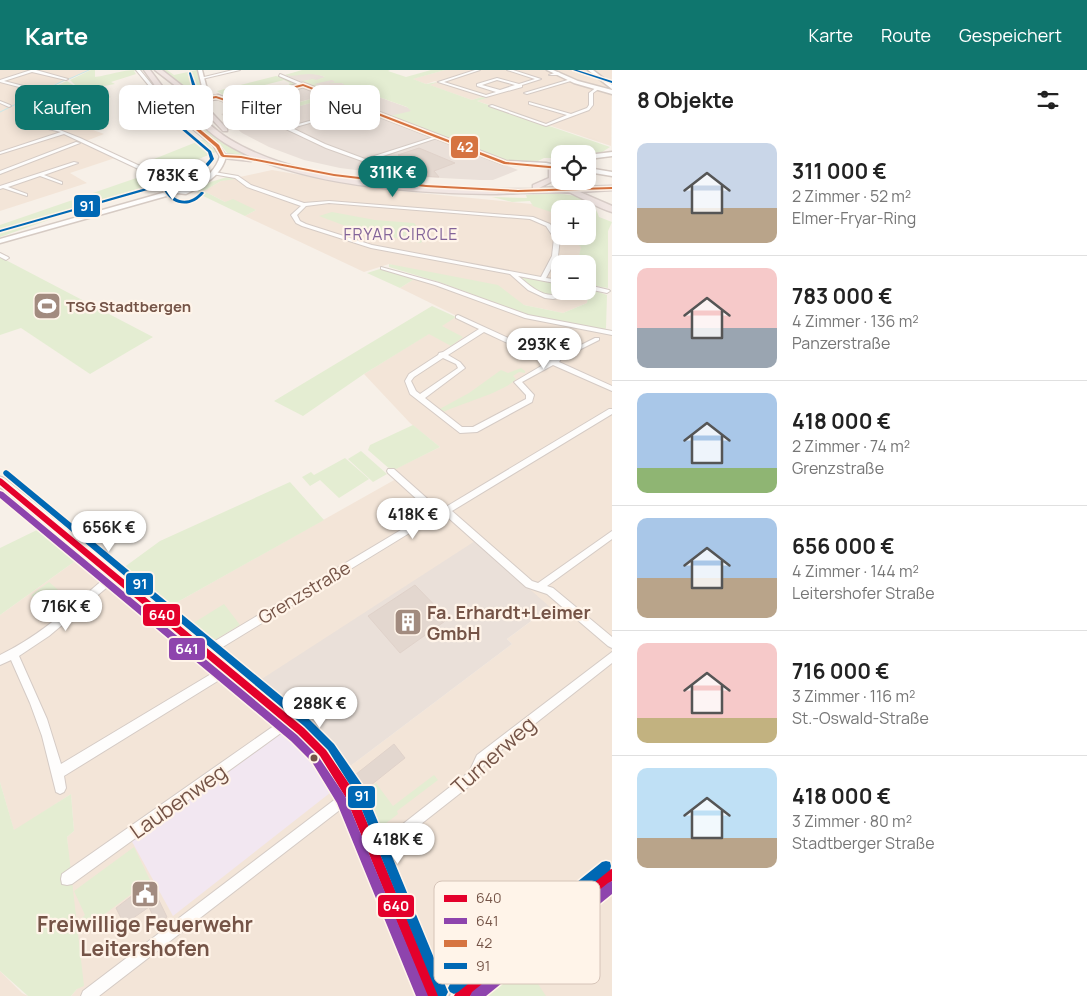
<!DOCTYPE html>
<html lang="de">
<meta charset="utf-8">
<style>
:root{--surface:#fff;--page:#f2f2f2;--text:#222;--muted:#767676;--line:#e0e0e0;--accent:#0f766e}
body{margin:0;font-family:Manrope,sans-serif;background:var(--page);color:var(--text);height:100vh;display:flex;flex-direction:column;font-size:19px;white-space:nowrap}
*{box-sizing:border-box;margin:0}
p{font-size:16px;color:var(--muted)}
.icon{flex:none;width:28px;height:28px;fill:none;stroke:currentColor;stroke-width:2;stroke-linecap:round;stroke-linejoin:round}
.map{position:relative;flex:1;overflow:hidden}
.sheet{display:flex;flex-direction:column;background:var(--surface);width:475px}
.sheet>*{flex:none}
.hud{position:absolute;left:15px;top:15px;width:475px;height:45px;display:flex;gap:10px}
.tools{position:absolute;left:551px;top:75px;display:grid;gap:10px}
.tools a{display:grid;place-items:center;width:45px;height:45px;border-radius:10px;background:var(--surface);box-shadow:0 2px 12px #0003;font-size:25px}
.price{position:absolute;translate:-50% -42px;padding:0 11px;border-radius:18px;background:#fff;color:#222;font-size:16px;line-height:32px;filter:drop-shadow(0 1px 2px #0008)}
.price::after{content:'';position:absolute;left:50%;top:30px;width:15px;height:11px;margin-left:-8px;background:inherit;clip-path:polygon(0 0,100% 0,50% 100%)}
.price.selected{background:var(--accent);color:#fff}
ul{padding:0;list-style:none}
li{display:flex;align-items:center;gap:15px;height:125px;padding:0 25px}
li+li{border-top:1px solid var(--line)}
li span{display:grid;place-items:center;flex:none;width:140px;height:100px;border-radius:10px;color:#555}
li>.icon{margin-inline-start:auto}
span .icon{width:60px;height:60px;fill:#fffc;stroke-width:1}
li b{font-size:21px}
h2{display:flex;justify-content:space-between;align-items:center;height:60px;padding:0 25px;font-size:21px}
.chip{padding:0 18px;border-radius:10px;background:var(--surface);box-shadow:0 2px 12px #0003;font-size:18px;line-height:45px}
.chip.selected{background:var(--accent);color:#fff}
header{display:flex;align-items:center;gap:30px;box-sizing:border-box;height:70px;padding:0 25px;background:var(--accent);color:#fff}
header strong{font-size:24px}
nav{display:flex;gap:28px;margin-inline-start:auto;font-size:18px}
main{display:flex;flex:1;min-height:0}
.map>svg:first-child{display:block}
</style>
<header>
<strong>Karte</strong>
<nav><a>Karte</a><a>Route</a><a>Gespeichert</a></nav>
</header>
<main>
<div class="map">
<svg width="612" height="926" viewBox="0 0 612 926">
<rect width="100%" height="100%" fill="#f7f0e8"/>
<path fill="#f3e5d8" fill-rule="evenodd" d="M0,0H91L51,16L16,38L61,59L77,54L104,64L86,71L118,87L70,103L87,113L0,141Z
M445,0H612L611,76L477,31L486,28L482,27L472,30L429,15L437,12L435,11L426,14L412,9Z
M272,100L389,120L532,134L560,145V166H584L577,194H560V221H588V215L591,216L587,233L563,243L524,235L389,194L364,202L245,146L256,140L225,132L204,121L221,111Z
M416,208L612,263V926H71L77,919L67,767L74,761L71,724L14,761L0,712V545L92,479L165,539L396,409L391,401L440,377L410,353L364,304L457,246L400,218ZM549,538L507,569L512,574L349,697L332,675Z
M0,901L22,923L28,926H0Z"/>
<path fill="#eae0d9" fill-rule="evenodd" d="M306,0L353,17L333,24L337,25L359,20L426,44L400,54L518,100L493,110H480L403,106L340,98L304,90L269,77L242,63L221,44L247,37L241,33L309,15L285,5ZM326,25L331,27L279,42L272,39Z
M475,471L550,537L507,569L512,574L349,697L332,675L254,614Z"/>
<path fill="#f2e7f1" d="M279,661L315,692L335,719L173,846L130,768Z"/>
<path fill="#e4edd2" d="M91,0H95V7C110,5 121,0 137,0L134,1L136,4L111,12L115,14L93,18L102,20L99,21L100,23L111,27L82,37L40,23L67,11L78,18L70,10Z
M162,0H167L174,5L197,0L203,25L194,26Z
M302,0H390L388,1L406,7L431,0H445L413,9L426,14L438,12L430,15L472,30L482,27L487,28L477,31L610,77L599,84H560L556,88H544L536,92H508L390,46L411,41L407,37L359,20L337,25L326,21L345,19L344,17L346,16L342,13H329L335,12L332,10L314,14L323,18L321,19L302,11L313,9L308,7L316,10L325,7C306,0 299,8 285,5Z
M276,6L290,9L298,15L288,16L290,13L284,10L225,25L230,28H249L232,31L217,21Z
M326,25L332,27L289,39L300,44L278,51L239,34L244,32L263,42Z
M182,35L205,58L270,93L228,84L220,74L178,40L177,38Z
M204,69L216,82L159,105L139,95Z
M107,84H109L171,115L163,110L0,167V155L148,104Z
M227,107L236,109L221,111L204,121L225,132L233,129L256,140L245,146L197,123L204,114Z
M526,125C550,124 591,118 599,147L612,152L608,161V218L588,215V194H577L581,177L577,174L583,172L584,166H588V139H560V145L533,136L530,131L512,132L492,127L527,128Z
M332,142L375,150L414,153L422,163L426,164L421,173L356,160L319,146Z
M0,187L153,267L90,304L21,258L0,265Z
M389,194L498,215L524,235L563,243L587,233L590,219L607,225L606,258L605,260L528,245L442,213L389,197Z
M383,198L416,208L400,218L367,203Z
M521,205L560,213V221H566C549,233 531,218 519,207Z
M432,236L456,247L442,256L463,267L451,276L429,264L364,304L303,346L274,331Z
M521,298L525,301V303L519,302L513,306L516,309C503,323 458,334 439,344L436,341L469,323L501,300L508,303Z
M413,355L440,377L392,401L368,380L370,375Z
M361,381L387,404L373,412L348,389Z
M345,388L369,409L339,428L320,410L310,416L302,407L311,402L314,405Z
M290,412L324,450L165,539L119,501L160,471Z
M41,458L78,489L0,545V478Z
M49,512L72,532L55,547L31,525Z
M224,534L240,555L213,571L200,568L187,557Z
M434,705L438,710L397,741L398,744L381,757L364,724L376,713L393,736Z
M0,712L14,760L71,724L74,761L67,767L84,916L77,919L71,926H28L0,901Z
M134,777L150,810L85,859L81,849L85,845L74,821Z
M524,893L546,926H484H485Z"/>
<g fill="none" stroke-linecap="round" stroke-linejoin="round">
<path stroke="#cae8e7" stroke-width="1" d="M69,9L89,0
M0,42L67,9"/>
</g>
<path fill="#e3d7cf" stroke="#e0d2ca" d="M64,17L85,24L67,30L46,23Z
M419,78L455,93L434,101L439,107L402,105L382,96L405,88L398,85Z
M415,515L448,549L400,583L368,546Z
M394,674L405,688L366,719L355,705Z
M150,812L167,847L157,855L149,837L129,851L131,855L126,858L116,838Z"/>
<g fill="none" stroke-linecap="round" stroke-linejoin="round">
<defs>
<path id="street" d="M31,0H36L68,9L66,10L32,2L4,11L39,20L38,22L0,12V10Z
M136,0H140L163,28L161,37H172L173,39H158L159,28Z
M233,0H240L202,9L200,8Z
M475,0H480L444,12L486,25L496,22L477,16V14L497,8L519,14L535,9L507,0H513L541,9L522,15V17L486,27L438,12ZM497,10L515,15L500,20L482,15Z
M557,2L560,3V5H549Z
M280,4L304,14L305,15L302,16L279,6Z
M571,9L574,10L527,24L524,23Z
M597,17L600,18L593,23V35L589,40L546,56L489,36L492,35L546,54L567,45L529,34V32L571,44L587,38L589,35V23Z
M0,31L10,35L11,36L9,37L0,33Z
M234,32L288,57L363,36V38L292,58L325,74L365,89L437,66L440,67L365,92L326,78L233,34Z
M37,54L47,55L80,68L170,110L184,115L182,116L166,112L64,64L0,84V82L61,62L36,56Z
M76,72L80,73L0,104V101Z
M74,92L78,93L44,105L62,112V114L40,106L8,117L27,124V126L3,118L0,119V116Z
M214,102L238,106L251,115L304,133L329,131L533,147L550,154L560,168L558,186L546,208L560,210V214L518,206C528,214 539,225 553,225C560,225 564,221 572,221L563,227L553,229L545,228L528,220L510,204L371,178L302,156L296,153L291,145L301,136L247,117L235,108L212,104V102ZM329,133L530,149L546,156L554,168L552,186L541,207L372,175L306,154L300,151L297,145L306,136Z
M0,183L8,187L9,188L6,190L0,187Z
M381,197L439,213L528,245L612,261V265L525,248L435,215L381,199Z
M588,215L609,220L610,221L607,223L588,219Z
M458,245L554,289L557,287L595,268H599V270L561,289L559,292L612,316V321L553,295L522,312L534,325L532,332L477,362L460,363L410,324L405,311L409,304L438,285L439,283L443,282L479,259L456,248V246ZM484,262L548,292L514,312L526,325V329L473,357H462L425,328L465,298L460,292L448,285ZM443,288L456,294L458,298L420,324L416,321L411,311L414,307Z
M609,339H612V344L452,441L532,511L538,513L612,461V469L547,516L553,518L612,567V578L608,576L547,524L526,517L444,444L439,445L208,586L204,588L200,586L199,583L200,580L431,442L388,403L387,401L388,399H394L439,439L444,438Z
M114,502L117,503L119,506L117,509L49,566L19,586L47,649L61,694L221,598L225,596L229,598L230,601L229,604L64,706L66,718L64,722L60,724L56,722L42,666L30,633L11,590L0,595V585C42,565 75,533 111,503Z
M612,582V593L485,693L477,710L379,787L375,789L371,787L369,783L371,779L469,702L477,685Z
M288,646L292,647L293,651L292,655L72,814L67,815L62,814L61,809L62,804Z
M350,719L354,721L356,725L354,729L99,926H81L83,921L346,721Z"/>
<path id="secondary" d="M198,0H202L209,27L218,25L234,31L303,13L506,91L546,93L560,96V100L546,97L503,94L303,17L234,35L218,29L188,33V31L203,28L204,25Z
M547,0H553L578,11L612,20V24L574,13Z
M588,0H593L612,15V19Z
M179,33L184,34L176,40L217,73L226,86C223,101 210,113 195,117L196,119L186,124L177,123L0,173V169L173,120L177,115C182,113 188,115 193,113C206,110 217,98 220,86L213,75L171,41L172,36ZM183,118H189L180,119Z
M612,82V86L588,89V85Z
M588,98L612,102V106L588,102Z
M0,407L4,408L307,655L329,677L356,719L443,926H423L344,731L317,689L295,667L0,417Z
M612,795V816L476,926H450L453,919L606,798Z"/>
<path id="highway" d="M144,0H150L177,36L168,34Z
M155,0H162L199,29L227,59V61H223L195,31Z
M185,35H189C202,47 214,60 229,69C305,116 446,121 533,119V115L549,108V98L553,96L557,98V109L539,118L612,116V120L580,122L612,136V142C598,138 584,129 571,123C567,121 503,124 491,124C411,123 294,116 225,73C209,63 197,50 185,37Z
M220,84L251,87L255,89L251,91L223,88H220Z"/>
</defs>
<use href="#street" stroke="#d5cbc5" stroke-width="2"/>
<use href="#secondary" stroke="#d6cbc4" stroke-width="3"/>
<use href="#highway" stroke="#d8cdc8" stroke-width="3"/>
<use href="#street" fill="#fefdfc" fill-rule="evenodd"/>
<use href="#secondary" fill="#fefdfc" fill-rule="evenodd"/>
<use href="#highway" fill="#f1e6e3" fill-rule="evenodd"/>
<defs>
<path id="highway-bridge" d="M185,30L191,36"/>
</defs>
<use href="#highway-bridge" stroke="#d8cdc8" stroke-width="8" stroke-linecap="butt"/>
<use href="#highway-bridge" stroke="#f1e6e3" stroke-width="7"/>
<defs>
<path id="bus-1" d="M0,408L2,409L304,658L326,680L354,721L439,926H427L346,728L320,686L298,664L0,415Z
M612,799V811L470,926H454L456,922L608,800Z"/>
<path id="bus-2" d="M0,421L3,422L297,665L318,686L345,726L428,926H416L337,733L312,692L291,671L0,428Z
M612,811V824L486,926H470L472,922L608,813Z"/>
<path id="bus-3" d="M303,14L506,92L560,97V99L504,94L303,16L234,34L216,28L179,35L174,38L219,75L224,85L241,86L334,104L426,115L518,120L612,117V119L518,122L426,117L334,106L241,88L223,87L221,86L216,77L170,38L177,33L216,26L234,32Z"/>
<path id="bus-4" d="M573,0H577L612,11V13Z
M190,2L191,3L197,20L175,26L166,32L164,41L211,81L214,89C199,109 194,104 174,110L176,111L170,113L168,120C176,134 191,134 201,122H203L204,123C192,138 173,137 164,120L165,115L0,162V160L167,112C174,105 182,107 190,105C198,103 205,95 210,89L208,82L160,41L163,31L173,24L193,19L189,3Z
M6,400L8,401L310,650L334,674L363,716L448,922L446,926H438L355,723L328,680L304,656L4,405L3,403L4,401Z
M606,791L610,792L611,796L610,800L458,922L454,924L450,922L448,918L450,914L602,792Z"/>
</defs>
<use href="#bus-1" stroke="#fff4e9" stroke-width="3"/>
<use href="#bus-2" stroke="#fff4e9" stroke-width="3"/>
<use href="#bus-3" stroke="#fff4e9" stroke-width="3"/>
<use href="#bus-4" stroke="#fff4e9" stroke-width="3"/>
<use href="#bus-1" fill="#e4002b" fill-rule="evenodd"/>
<use href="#bus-2" fill="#8e44ad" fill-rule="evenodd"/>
<use href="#bus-3" fill="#d67441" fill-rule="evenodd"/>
<use href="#bus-4" fill="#0068b4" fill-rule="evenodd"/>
</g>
<defs>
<symbol id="stadium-square" viewBox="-11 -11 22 22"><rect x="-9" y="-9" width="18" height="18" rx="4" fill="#a28b7f" stroke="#fff4e9"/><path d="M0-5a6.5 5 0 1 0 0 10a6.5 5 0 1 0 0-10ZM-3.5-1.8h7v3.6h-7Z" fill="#fff"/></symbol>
<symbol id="building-square" viewBox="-11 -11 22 22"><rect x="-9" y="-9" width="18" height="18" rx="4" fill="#a28b7f" stroke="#fff4e9"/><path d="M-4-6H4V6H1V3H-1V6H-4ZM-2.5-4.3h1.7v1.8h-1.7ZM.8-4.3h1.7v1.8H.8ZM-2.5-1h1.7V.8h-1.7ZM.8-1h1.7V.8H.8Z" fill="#fff"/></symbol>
<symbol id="civic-square" viewBox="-11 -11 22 22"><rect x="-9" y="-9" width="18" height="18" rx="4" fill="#a28b7f" stroke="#fff4e9"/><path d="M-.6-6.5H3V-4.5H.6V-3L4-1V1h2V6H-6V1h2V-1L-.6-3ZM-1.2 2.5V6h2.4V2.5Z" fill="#fff"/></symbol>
</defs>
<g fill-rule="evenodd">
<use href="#stadium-square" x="31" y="220" width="32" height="32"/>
<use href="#building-square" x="392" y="536" width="32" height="32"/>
<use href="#civic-square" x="129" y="808" width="32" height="32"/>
</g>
<circle fill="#755447" stroke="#fff4e9" stroke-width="2" cx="314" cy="688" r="4.5"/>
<g text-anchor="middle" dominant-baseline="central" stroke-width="4.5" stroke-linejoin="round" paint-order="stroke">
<g font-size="15" font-weight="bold" fill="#755447" stroke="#fff4e9" text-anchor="start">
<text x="66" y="236">TSG Stadtbergen</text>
</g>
<g font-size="16" letter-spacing="1" fill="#826399" stroke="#fff4e9">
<text x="401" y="164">FRYAR CIRCLE</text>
</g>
<g font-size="18" fill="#755447" stroke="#fff4e9">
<text transform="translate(304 522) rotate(-31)">Grenzstraße</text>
</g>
<g font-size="18" font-weight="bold" fill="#755447" stroke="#fff4e9" text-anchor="start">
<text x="427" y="542">Fa. Erhardt+Leimer<tspan x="427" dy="21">GmbH</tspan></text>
</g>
<g font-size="21" fill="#755447" stroke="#fff4e9">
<text transform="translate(493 685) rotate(-42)">Turnerweg</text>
<text transform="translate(178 731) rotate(-35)">Laubenweg</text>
</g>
<g font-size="21" font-weight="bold" fill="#755447" stroke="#fff4e9">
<text x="145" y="854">Freiwillige Feuerwehr<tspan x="145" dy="24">Leitershofen</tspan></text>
</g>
</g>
<rect x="434" y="811" width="166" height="103" rx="8" fill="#fff4e9" stroke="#d6c4b8" stroke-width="1"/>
<rect x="444" y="825" width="23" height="7" fill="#e4002b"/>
<rect x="444" y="848" width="23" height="6" fill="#8e44ad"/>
<rect x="444" y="870" width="23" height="7" fill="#d67441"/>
<rect x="444" y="893" width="23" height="6" fill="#0068b4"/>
<g font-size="14" fill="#755447">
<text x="476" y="833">640</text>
<text x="476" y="856">641</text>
<text x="476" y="878">42</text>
<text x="476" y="901">91</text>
</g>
<g stroke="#fff4e9" stroke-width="2">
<rect x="450" y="65" width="29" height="24" rx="5" fill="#d67441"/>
<rect x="73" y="124" width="28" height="24" rx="5" fill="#0068b4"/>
<rect x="125" y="502" width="29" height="24" rx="5" fill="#0068b4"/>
<rect x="142" y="533" width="39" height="24" rx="5" fill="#e4002b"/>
<rect x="168" y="567" width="38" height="24" rx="5" fill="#8e44ad"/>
<rect x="347" y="715" width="29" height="24" rx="5" fill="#0068b4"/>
<rect x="377" y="824" width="38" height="24" rx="5" fill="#e4002b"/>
</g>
<g font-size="14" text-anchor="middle" font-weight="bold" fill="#fff">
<text x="465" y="82">42</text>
<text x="87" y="141">91</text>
<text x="140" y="519">91</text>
<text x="162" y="550">640</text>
<text x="187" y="584">641</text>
<text x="362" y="731">91</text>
<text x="396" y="841">640</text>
</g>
</svg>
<div class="tools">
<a><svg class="icon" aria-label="locate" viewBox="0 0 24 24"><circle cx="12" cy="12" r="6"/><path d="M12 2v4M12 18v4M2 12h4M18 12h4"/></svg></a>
<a>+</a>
<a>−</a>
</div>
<b class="price selected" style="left:393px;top:128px">311K €</b>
<b class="price" style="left:173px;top:131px">783K €</b>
<b class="price" style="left:544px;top:300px">293K €</b>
<b class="price" style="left:413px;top:470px">418K €</b>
<b class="price" style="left:109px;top:483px">656K €</b>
<b class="price" style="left:66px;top:562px">716K €</b>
<b class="price" style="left:320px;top:659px">288K €</b>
<b class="price" style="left:398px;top:795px">418K €</b>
<div class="hud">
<a class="chip selected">Kaufen</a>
<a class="chip">Mieten</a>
<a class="chip">Filter</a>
<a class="chip">Neu</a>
</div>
</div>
<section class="sheet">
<h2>8 Objekte<svg class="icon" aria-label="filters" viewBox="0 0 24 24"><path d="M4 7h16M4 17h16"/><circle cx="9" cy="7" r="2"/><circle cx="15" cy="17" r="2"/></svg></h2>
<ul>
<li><span style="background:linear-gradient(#c9d6e8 65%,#b9a48a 0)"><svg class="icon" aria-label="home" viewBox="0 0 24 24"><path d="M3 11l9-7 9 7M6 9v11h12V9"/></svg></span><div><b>311 000 €</b><p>2 Zimmer · 52 m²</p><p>Elmer-Fryar-Ring</p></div></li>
<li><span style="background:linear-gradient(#f6c9c9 60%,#9aa5b1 0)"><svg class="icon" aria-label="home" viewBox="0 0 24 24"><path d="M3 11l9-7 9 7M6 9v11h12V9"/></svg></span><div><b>783 000 €</b><p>4 Zimmer · 136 m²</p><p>Panzerstraße</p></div></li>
<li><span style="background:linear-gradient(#a9c7e8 75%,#8fb573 0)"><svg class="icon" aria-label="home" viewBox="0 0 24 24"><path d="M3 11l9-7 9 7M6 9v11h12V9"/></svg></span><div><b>418 000 €</b><p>2 Zimmer · 74 m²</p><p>Grenzstraße</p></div></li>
<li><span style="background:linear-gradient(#a9c7e8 60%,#b9a48a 0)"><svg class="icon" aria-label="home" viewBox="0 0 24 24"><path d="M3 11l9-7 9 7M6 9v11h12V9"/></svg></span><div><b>656 000 €</b><p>4 Zimmer · 144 m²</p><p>Leitershofer Straße</p></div></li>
<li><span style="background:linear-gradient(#f6c9c9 75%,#c2b280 0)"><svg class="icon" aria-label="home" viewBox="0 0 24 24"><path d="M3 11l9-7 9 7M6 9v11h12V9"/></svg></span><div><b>716 000 €</b><p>3 Zimmer · 116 m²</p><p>St.-Oswald-Straße</p></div></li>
<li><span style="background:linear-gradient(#bfe0f5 70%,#b9a48a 0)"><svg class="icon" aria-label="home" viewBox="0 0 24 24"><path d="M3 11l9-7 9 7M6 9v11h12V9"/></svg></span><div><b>418 000 €</b><p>3 Zimmer · 80 m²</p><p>Stadtberger Straße</p></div></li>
</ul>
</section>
</main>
